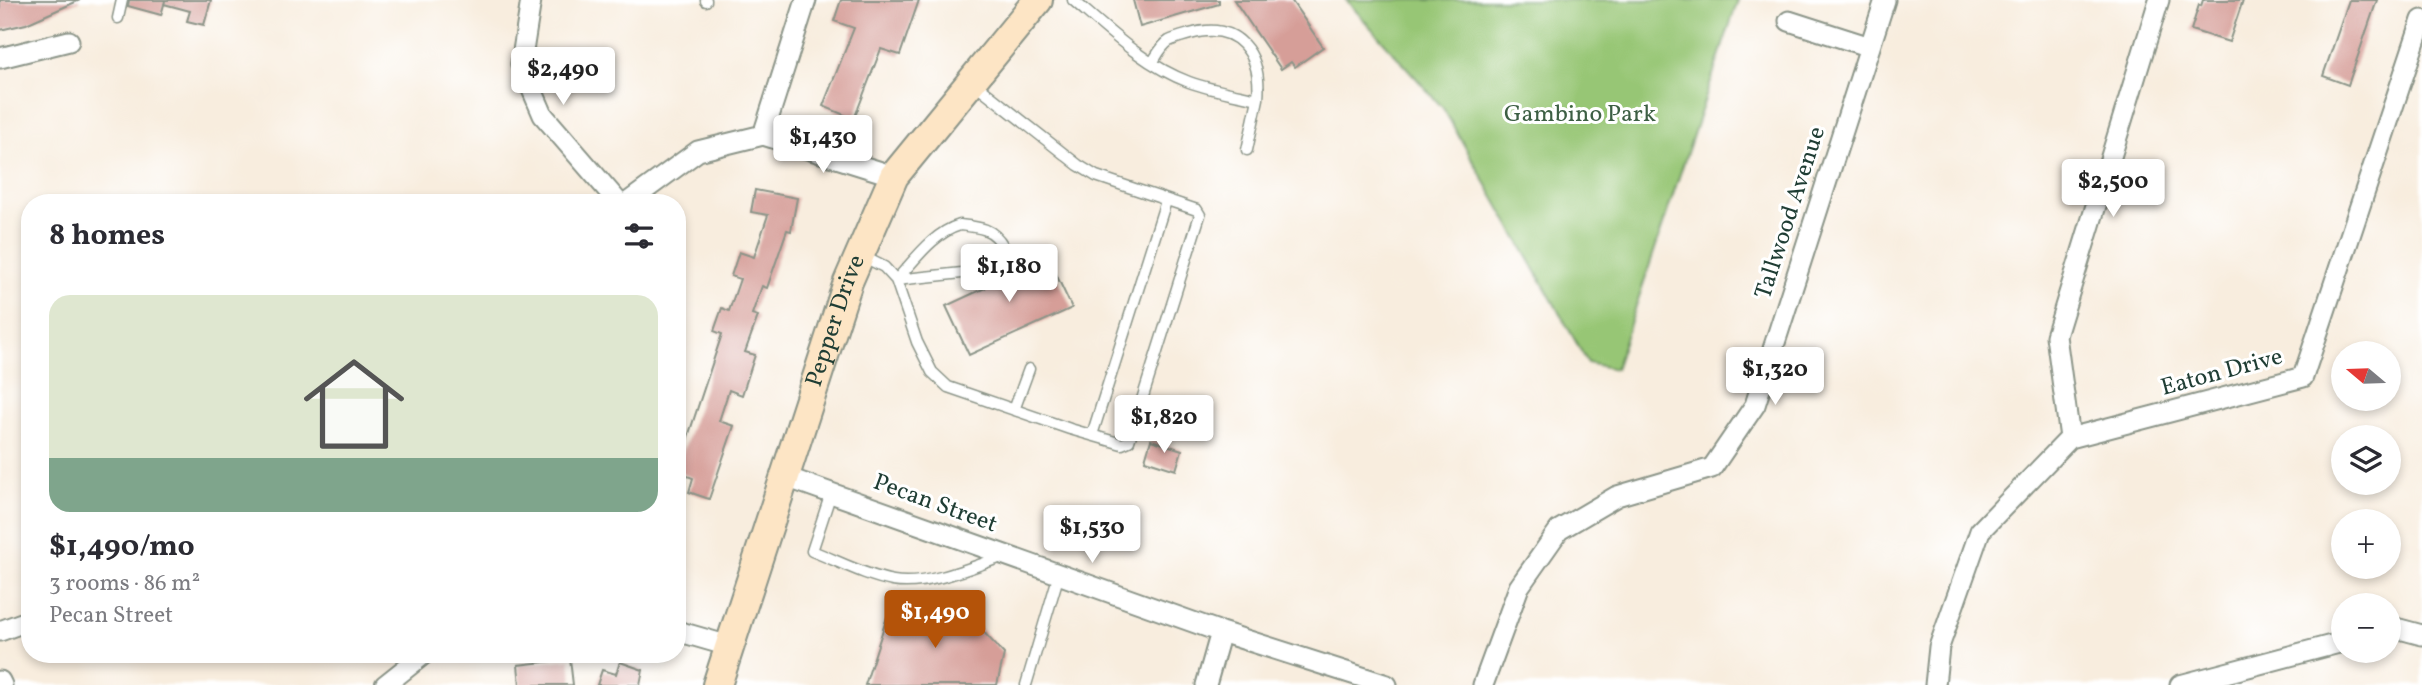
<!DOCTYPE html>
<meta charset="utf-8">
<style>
:root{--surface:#fff;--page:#f2f2f3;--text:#2b2b33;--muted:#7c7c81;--line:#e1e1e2;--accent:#b45309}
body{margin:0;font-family:Vollkorn,serif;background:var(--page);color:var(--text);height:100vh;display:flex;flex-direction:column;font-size:26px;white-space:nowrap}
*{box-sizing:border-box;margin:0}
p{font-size:23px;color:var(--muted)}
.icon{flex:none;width:38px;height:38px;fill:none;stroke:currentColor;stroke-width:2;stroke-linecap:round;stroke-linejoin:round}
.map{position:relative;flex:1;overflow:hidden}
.drawer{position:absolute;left:21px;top:194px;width:665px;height:469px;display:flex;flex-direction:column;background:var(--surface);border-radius:28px;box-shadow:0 4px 10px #0003}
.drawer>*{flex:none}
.needle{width:46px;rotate:289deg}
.buttons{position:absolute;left:2331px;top:341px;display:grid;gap:14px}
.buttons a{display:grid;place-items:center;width:70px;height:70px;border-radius:50%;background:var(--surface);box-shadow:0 4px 10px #0003;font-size:35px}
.price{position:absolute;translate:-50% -60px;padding:0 16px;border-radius:7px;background:#fff;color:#222;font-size:23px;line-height:46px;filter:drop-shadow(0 2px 4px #0008)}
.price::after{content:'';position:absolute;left:50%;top:42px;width:21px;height:16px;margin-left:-10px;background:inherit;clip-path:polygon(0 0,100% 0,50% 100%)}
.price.current{background:var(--accent);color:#fff}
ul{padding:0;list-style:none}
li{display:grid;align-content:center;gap:14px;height:371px;padding:0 28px}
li+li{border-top:2px solid var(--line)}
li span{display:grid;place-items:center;height:217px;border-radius:21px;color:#555}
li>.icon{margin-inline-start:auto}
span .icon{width:126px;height:126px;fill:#fffc;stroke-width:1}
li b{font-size:30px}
h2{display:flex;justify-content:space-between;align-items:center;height:84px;padding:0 28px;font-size:30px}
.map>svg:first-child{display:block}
</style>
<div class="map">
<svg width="2422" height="685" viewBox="0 0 2422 685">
<rect width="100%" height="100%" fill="#fff"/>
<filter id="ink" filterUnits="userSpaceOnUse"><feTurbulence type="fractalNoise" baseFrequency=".0143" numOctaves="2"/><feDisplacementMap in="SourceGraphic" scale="14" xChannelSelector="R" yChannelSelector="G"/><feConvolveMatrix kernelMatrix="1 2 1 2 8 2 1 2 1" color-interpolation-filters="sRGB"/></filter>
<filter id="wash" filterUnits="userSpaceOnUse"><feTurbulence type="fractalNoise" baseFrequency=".00686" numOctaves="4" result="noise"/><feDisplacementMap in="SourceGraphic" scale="28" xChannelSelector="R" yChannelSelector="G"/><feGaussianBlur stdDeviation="1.57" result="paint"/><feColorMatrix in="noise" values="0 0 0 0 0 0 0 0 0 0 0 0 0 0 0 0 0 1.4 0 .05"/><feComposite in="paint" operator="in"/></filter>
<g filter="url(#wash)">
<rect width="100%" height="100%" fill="#f8edde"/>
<path fill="#97c675" stroke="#5b8254" stroke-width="2" d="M1346,0H1738L1615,369L1588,363L1443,108Z"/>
<g id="blocks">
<path fill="#d69e98" d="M0,0H80L26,24L0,30Z
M129,0H211L204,25L187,21L190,11L164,4L165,1L161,15L128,6Z
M841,0H919L900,55L881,49L854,119L823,106L854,28L834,21Z
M1133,0H1219V4L1140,27Z
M1234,0H1291L1323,47L1295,67L1291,62L1281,69Z
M2203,0H2243L2229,42L2191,30L2199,5L2201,6Z
M2349,0H2377L2348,85L2323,76Z
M755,190L797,198L791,231L787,230L767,288L762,286L752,314L758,316L745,352L755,355L742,395L729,390L719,421L734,426L709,499L689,492L693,478L677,472V470L722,334L714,331L722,308L729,311L740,279L731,276L739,252L754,257L768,215L751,212Z
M1047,255L1072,308L969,355L946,306L985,288L979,274L997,267L1001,276Z
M1151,440L1182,450L1176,470L1145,460Z
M955,601L1004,654L997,685H865L887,617Z
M570,659L573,685H520L518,665Z
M620,662L643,670L640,685H597L602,670L616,674Z"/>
</g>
</g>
<g filter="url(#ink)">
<use href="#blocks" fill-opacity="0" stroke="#8c9589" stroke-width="2"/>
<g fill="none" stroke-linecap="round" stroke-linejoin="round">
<defs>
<path id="lane" d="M1073,0C1108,30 1145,66 1189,82C1211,90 1236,94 1258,99C1262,54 1238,20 1190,34C1183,36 1175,38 1169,41C1162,45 1156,57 1152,63
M706,1V0
M118,18L122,0
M1247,150L1258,99
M960,225C979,227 993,228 1003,246L1000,258L962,273L896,280C915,260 933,233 960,225Z
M860,255L884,267L896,280L917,342L932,372L948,387L1070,429L1122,444L1129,441L1200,215L1197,210L1096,176L1078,165L974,83
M1014,410L1029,369
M1092,435L1166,201
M831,493L812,551C838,561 866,576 893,581C926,587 973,567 1004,556
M1026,685L1059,574"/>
<path id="street" d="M531,0L521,64L543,115L619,203
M1789,21L1870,47
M0,58L69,41
M763,135L806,0
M627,203L698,151L763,135L894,176
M2070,438L2056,336L2159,0
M786,477L1221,632L1387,685
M2389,630L2396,628L2422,635
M0,631L30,620
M677,631L729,646
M0,681L2,685
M385,685L424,654
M1206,685L1221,632
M1483,685L1519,587L1559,530L1617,496L1712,468L1755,405L1885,0
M1935,685L1939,647L1980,531L2070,438L2303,377L2422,20
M2180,685L2343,642"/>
<g id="secondary">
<path id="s1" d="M717,685L848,282L894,176L1038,0"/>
</g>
</defs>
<use href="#lane" stroke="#8c9589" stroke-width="13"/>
<use href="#street" stroke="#8c9589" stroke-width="23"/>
<use href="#secondary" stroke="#8c9589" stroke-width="32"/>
<use href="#lane" stroke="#fff" stroke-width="10"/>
<use href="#street" stroke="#fff" stroke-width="19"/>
<use href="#secondary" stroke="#fde5c5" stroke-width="28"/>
</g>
</g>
<g text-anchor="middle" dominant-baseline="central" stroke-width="6" stroke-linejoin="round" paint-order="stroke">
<g font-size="24" fill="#3d5f44" stroke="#fff">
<text x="1580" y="115">Gambino Park</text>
</g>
<g font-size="24" fill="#1f3d34" stroke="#fff">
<text transform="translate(1791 213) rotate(-72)">Tallwood Avenue</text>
<text stroke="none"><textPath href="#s1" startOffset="383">Pepper Drive</textPath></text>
<text transform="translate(2222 373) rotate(-15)">Eaton Drive</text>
<text transform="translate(935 504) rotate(20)">Pecan Street</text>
</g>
</g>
</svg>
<div class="buttons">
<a><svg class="needle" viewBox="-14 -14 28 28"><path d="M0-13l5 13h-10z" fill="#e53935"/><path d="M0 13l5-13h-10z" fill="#7c7c81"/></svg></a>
<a><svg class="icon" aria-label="layers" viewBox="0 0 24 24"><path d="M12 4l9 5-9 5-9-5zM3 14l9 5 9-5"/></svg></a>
<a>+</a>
<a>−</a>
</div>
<b class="price" style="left:563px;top:107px">$2,490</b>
<b class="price" style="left:823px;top:175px">$1,430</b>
<b class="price" style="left:2113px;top:219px">$2,500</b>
<b class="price" style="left:1009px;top:304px">$1,180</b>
<b class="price" style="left:1775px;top:407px">$1,320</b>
<b class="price" style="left:1164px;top:455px">$1,820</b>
<b class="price" style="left:1092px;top:565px">$1,530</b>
<b class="price current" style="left:935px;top:650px">$1,490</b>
<section class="drawer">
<h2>8 homes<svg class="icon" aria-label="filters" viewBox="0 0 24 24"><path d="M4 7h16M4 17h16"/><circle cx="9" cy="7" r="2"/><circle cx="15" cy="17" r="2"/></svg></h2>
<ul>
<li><span style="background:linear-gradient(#dfe7d0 75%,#7fa58c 0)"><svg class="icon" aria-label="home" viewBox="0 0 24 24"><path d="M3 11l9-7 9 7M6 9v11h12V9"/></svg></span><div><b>$1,490/mo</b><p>3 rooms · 86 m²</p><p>Pecan Street</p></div></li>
</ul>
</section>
</div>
